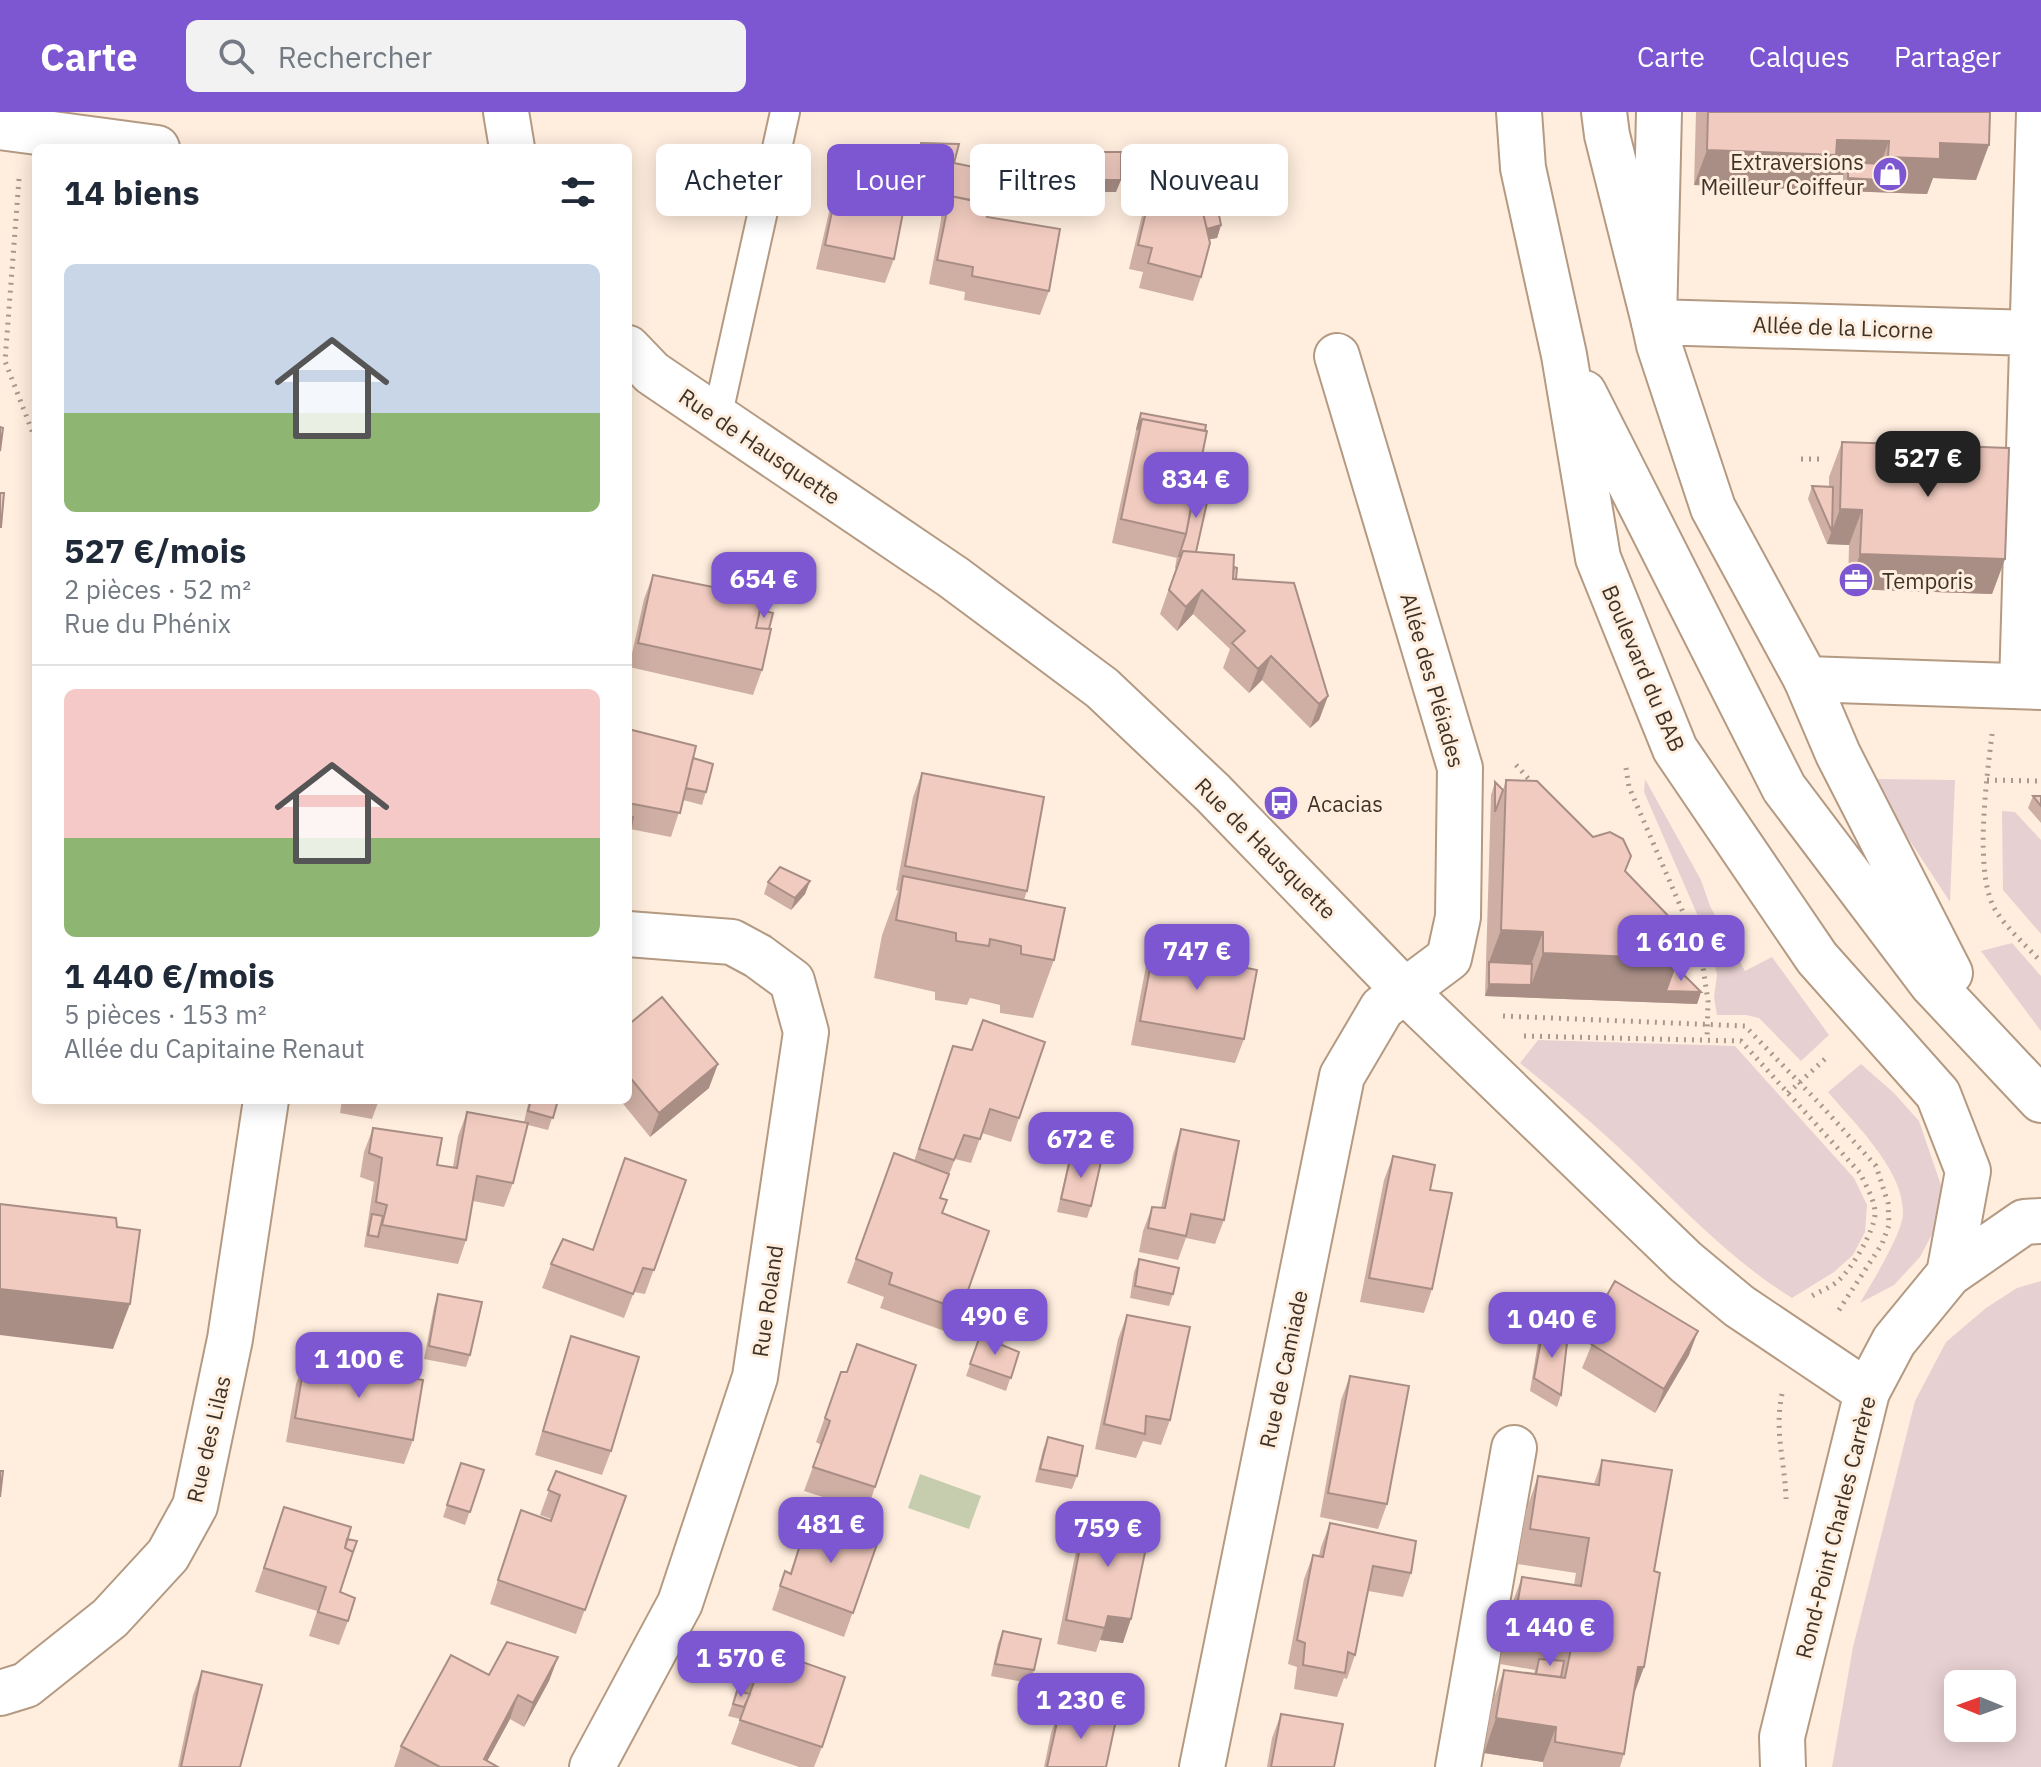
<!DOCTYPE html>
<html lang="fr">
<meta charset="utf-8">
<style>
:root{--surface:#fff;--page:#f2f2f3;--text:#1f2937;--muted:#747a83;--line:#e0e1e3;--accent:#7d57d1}
body{margin:0;font-family:"IBM Plex Sans",sans-serif;background:var(--page);color:var(--text);height:100vh;display:flex;flex-direction:column;font-size:30px;white-space:nowrap}
*{box-sizing:border-box;margin:0}
p{font-size:26px;color:var(--muted)}
.icon{flex:none;width:44px;height:44px;fill:none;stroke:currentColor;stroke-width:2;stroke-linecap:round;stroke-linejoin:round}
.map{position:relative;flex:1;overflow:hidden}
.sheet{position:absolute;left:32px;top:32px;width:600px;height:960px;display:flex;flex-direction:column;background:var(--surface);border-radius:12px;box-shadow:0 4px 20px #0003}
.sheet>*{flex:none}
.top-card{position:absolute;left:656px;top:32px;width:760px;height:72px;display:flex;gap:16px}
.needle{width:52px;rotate:271deg}
.controls{position:absolute;left:1944px;top:1558px;display:grid;gap:16px}
.controls a{display:grid;place-items:center;width:72px;height:72px;border-radius:12px;background:var(--surface);box-shadow:0 4px 20px #0003;font-size:40px}
.price{position:absolute;translate:-50% -68px;padding:0 18px;border-radius:16px;background:var(--accent);color:#fff;font-size:26px;line-height:52px;filter:drop-shadow(0 2px 4px #0008)}
.price::after{content:'';position:absolute;left:50%;top:48px;width:24px;height:18px;margin-left:-12px;background:inherit;clip-path:polygon(0 0,100% 0,50% 100%)}
.price.on{background:#222;color:#fff}
ul{padding:0;list-style:none}
li{display:grid;align-content:center;gap:16px;height:424px;padding:0 32px}
li+li{border-top:2px solid var(--line)}
li span{display:grid;place-items:center;height:248px;border-radius:12px;color:#555}
li>.icon{margin-inline-start:auto}
span .icon{width:144px;height:144px;fill:#fffc;stroke-width:1}
li b{font-size:34px}
h2{display:flex;justify-content:space-between;align-items:center;height:96px;padding:0 32px;font-size:34px}
.chip{padding:0 28px;border-radius:12px;background:var(--surface);box-shadow:0 4px 20px #0003;font-size:28px;line-height:72px}
.chip.on{background:var(--accent);color:#fff}
header{display:flex;align-items:center;gap:48px;box-sizing:border-box;height:112px;padding:0 40px;background:var(--accent);color:#fff}
header strong{font-size:38px}
nav{display:flex;gap:44px;margin-inline-start:auto;font-size:28px}
.search{width:560px;height:72px;background:var(--page);display:flex;align-items:center;gap:20px;box-sizing:border-box;padding:0 28px;border-radius:12px;color:var(--muted);font-size:30px}
.map>svg:first-child{display:block}
</style>
<header>
<strong>Carte</strong>
<div class="search"><svg class="icon" aria-label="search" viewBox="0 0 24 24"><circle cx="10" cy="10" r="6"/><path d="M15 15l6 6"/></svg>Rechercher</div>
<nav><a>Carte</a><a>Calques</a><a>Partager</a></nav>
</header>
<div class="map">
<svg width="2041" height="1655" viewBox="0 0 2041 1655">
<rect width="100%" height="100%" fill="#ffeede"/>
<path fill="#e7d0d1" fill-rule="evenodd" d="M1645,667L1701,768L1710,794L1745,859L1772,845L1829,923L1801,949L1759,906L1746,903H1717L1714,885L1717,863L1710,832L1644,680Z
M1878,667L1955,668L1950,790L1891,700Z
M2002,699L2015,700L2041,728V822L2003,778Z
M2012,831L2041,864V919L1981,839Z
M1538,928L1735,934L1854,1066L1867,1093L1865,1120L1853,1143L1834,1160L1792,1186C1732,1149 1682,1096 1631,1047C1595,1013 1558,982 1520,951Z
M1861,952L1894,981L1919,1009L1943,1079L1938,1111L1920,1145L1894,1173L1860,1191C1871,1172 1903,1121 1903,1101C1904,1058 1854,1011 1828,980Z
M2041,1169V1655H1832L1853,1535L1915,1289L1946,1230L1986,1196L2017,1176ZM1958,1572H2002V1616H1958Z"/>
<path fill="#c6cdaf" d="M920,1362L981,1384L969,1417L908,1396Z"/>
<g fill="none" stroke-linecap="round" stroke-linejoin="round">
<defs>
<path id="service" d="M717,306L785,0"/>
<path id="minor" d="M1659,0L1654,210L1659,233L1713,396L1806,567L2041,575
M0,15L157,36
M1654,210L2033,221
M2022,574L2039,0
M0,1581L26,1573L110,1506L168,1443L195,1394L230,1227L266,988
M592,1655L680,1491L755,1265L806,920L792,869L758,844L732,830L628,822
M1202,1655L1342,964L1382,896L1449,846L1458,805L1460,656L1337,244
M1458,1655L1514,1336"/>
<path id="tertiary" d="M506,0L512,36
M628,236L652,261L953,465L1102,576L1213,681L1404,878L1686,1150L1739,1194L1867,1280"/>
<path id="primary" d="M1519,0L1523,56L1564,243L1598,446L1675,637L1817,846L1938,982L1968,1059L1949,1162
M1604,0L1607,23L1654,210
M1584,281L1784,676L1932,872L2041,988
M1806,567L1838,642L1950,861
M1783,1655L1782,1625L1867,1280L1894,1229L1949,1162L2024,1110L2041,1109"/>
</defs>
<use href="#service" stroke="#b49a82" stroke-width="32"/>
<use href="#minor" stroke="#b49a82" stroke-width="48"/>
<use href="#tertiary" stroke="#b49a82" stroke-width="48"/>
<use href="#primary" stroke="#b49a82" stroke-width="48"/>
<path stroke="#a8998c" stroke-width="5" stroke-dasharray="2 6" stroke-linecap="butt" d="M19,67L5,249L34,324
M1801,347H1822
M1992,622C1987,665 1973,763 1996,799C2007,817 2027,834 2041,850
M1516,653L1534,673
M1626,656L1629,675L1701,842L1708,889L1707,928
M1987,668L2041,669
M1503,904L1745,914L1819,991L1876,1054L1888,1091L1889,1113L1882,1132L1837,1201
M1524,924L1741,929L1860,1061C1866,1074 1875,1088 1875,1102C1874,1120 1852,1156 1839,1168C1832,1175 1820,1179 1812,1184
M1788,981L1826,946
M1782,1282C1774,1320 1785,1349 1786,1387"/>
<use href="#service" stroke="#fff" stroke-width="28"/>
<use href="#minor" stroke="#fff" stroke-width="44"/>
<use href="#tertiary" stroke="#fff" stroke-width="44"/>
<use href="#primary" stroke="#fff" stroke-width="44"/>
</g>
<path fill="#cfafa4" d="M1696,0H1990L1976,68L1933,66L1927,82L1843,79V63H1829L1824,78L1694,73Z
M921,31L954,51L987,91V105L1049,179L1040,203L964,188L965,180L929,172L941,108V102L907,95L917,43Z
M1078,40L1116,80H1073V52Z
M1158,50L1190,69L1221,113L1217,126L1209,127L1201,165L1193,189L1139,176L1143,160L1129,157L1149,74Z
M837,76L894,147L885,171L816,157L829,100Z
M1141,301L1195,374L1196,440L1234,455L1236,467L1328,584L1319,608L1310,616L1262,568L1249,581L1223,556L1230,537L1193,502L1177,519L1160,502L1176,456H1175L1177,444V446L1112,431L1137,313Z
M1842,330L2005,447L1992,482L1848,477L1849,433L1827,432L1808,387L1812,374L1829,375V365Z
M653,463L760,498L769,517L762,558L753,583L629,555L644,487Z
M628,617L693,646L706,680L702,693L683,688L671,725L630,717L628,723Z
M922,661L1027,779L1024,788L1054,848L1033,906L1000,901V893L970,886L967,893L935,888V880L874,866L882,823L898,779L896,778L913,685Z
M1506,668L1626,759L1678,847L1675,854L1701,880L1697,892L1485,884L1491,683L1495,670L1503,678Z
M2033,684H2041V711L2028,696Z
M810,769L805,782L791,798L764,782L768,770Z
M1155,830L1212,849L1244,927L1235,951L1131,933L1146,854Z
M628,913L709,976L650,1025L620,988H628Z
M1045,930L1011,1030L982,1021L971,1051L955,1047L940,1086L942,1101L989,1119L953,1222L880,1196L884,1185L847,1171L894,1041L914,1049L953,934L972,938Z
M342,988H379L372,1007L340,1001Z
M529,988H558L548,1018L528,1013L513,1071L504,1095L473,1089L466,1128L458,1152L364,1135L374,1070L360,1065L364,1040L373,1016L437,1053L453,1055L458,1024L467,1000L524,1010Z
M1181,1017L1224,1108L1215,1132L1186,1126L1178,1148L1139,1140L1143,1119L1152,1095L1161,1096L1173,1042Z
M1071,1043L1091,1094L1087,1106L1057,1100L1067,1056Z
M1393,1044L1430,1078L1432,1177L1424,1201L1360,1190L1384,1068Z
M686,1068L645,1182L634,1180L624,1206L542,1176L551,1152L593,1138Z
M1139,1147L1173,1182L1169,1194L1130,1186L1134,1160Z
M438,1182L470,1243L466,1255L424,1247L434,1195Z
M1598,1199L1689,1243L1655,1301L1582,1256L1594,1227L1589,1223Z
M1127,1203L1170,1308L1161,1333L1143,1329L1136,1346L1095,1337L1118,1227Z
M1543,1218L1561,1283L1557,1295L1530,1279L1538,1230Z
M571,1224L611,1339L602,1363L535,1343L563,1248Z
M980,1224L1019,1240L1006,1279L966,1264Z
M857,1232L875,1375L867,1399L804,1379L821,1333L816,1330L841,1260H847Z
M305,1248L413,1328L404,1352L286,1330L296,1272Z
M1350,1264L1387,1392L1378,1417L1320,1405L1341,1288Z
M1048,1325L1077,1364L1072,1377L1035,1370L1043,1338Z
M1602,1348L1654,1459L1644,1555L1634,1582L1624,1642L1620,1655H1543V1650L1484,1641L1492,1592L1504,1558L1534,1562L1535,1558L1500,1552L1509,1500L1522,1465L1574,1473L1576,1461L1517,1452L1526,1399L1538,1364L1594,1372Z
M461,1351L484,1358L465,1413L443,1405Z
M556,1359L626,1384L576,1522L490,1492L521,1398L550,1409L551,1407L540,1403Z
M284,1395L347,1427L340,1480L348,1509L339,1533L309,1524L317,1499L255,1480Z
M1087,1399L1123,1531L1100,1528L1096,1540L1057,1532L1079,1424Z
M809,1404L878,1429L844,1525L772,1498L785,1459L790,1461Z
M1330,1411L1411,1461L1403,1485L1368,1479L1355,1543L1347,1567L1344,1566L1337,1585L1294,1577L1297,1555L1288,1552L1304,1467L1313,1443L1319,1444L1321,1435Z
M1003,1519L1034,1558L1029,1571L991,1564L998,1531Z
M754,1533L822,1635L814,1655H799L731,1632L745,1594L740,1607L728,1604Z
M558,1545L549,1569L524,1615L510,1607L487,1649L498,1655H394L401,1634L489,1563Z
M202,1559L240,1655H178L193,1583Z
M1060,1597L1106,1655H1044L1051,1621Z
M1281,1602L1334,1655H1267L1272,1626Z"/>
<path fill="#a98e86" d="M1837,28L1889,29L1876,64L1848,50L1843,63H1829L1824,78L1694,73L1707,38Z
M1940,31L1989,33L1976,68L1933,66L1927,82L1843,79L1848,66L1880,68L1888,45Z
M1077,68H1121L1116,80H1073Z
M1221,113L1217,126L1195,130L1200,118Z
M1840,397L1862,398L1849,433L1827,432Z
M1860,442L2005,447L1992,482L1848,477Z
M1202,478L1193,502L1177,519L1186,495Z
M1271,544L1262,568L1249,581L1258,557Z
M1328,584L1319,608L1310,616L1319,592Z
M810,769L805,782L791,798L795,786Z
M1501,818L1543,820L1527,864L1489,850Z
M1543,841L1678,847L1666,879L1701,880L1697,892L1485,884L1489,872L1531,873Z
M718,952L709,976L650,1025L659,1001Z
M0,1177L130,1192L113,1237L0,1223Z
M1698,1219L1689,1243L1655,1301L1664,1277Z
M1108,1504L1131,1507L1123,1531L1100,1528Z
M558,1545L549,1569L524,1615L533,1591Z
M1638,1555H1644L1631,1590Z
M518,1583L510,1607L484,1655V1647Z
M1496,1606L1556,1615L1543,1650L1484,1641Z"/>
<path fill="#f1cbbf" stroke="#a98e86" stroke-width="2" d="M1708,0H1990L1989,33L1940,31V47L1888,45L1889,29L1837,28L1836,43L1707,38Z
M921,31L959,32L954,51L993,59L987,91L950,84L946,96V89L912,83Z
M1078,40H1121V68H1077Z
M1158,50L1193,55L1190,69L1196,71L1210,131L1201,165L1148,151L1152,136L1138,133Z
M1848,50L1881,52L1880,68L1848,66Z
M837,76L905,90L894,147L825,133Z
M1214,78L1221,113L1207,117L1198,82Z
M950,84L989,92L987,105L1060,117L1049,179L972,164L973,155L937,148Z
M1141,301L1206,313L1205,319L1142,307L1137,318Z
M1142,307L1207,319L1186,422L1121,407Z
M0,315L3,316L0,339Z
M1842,330L2009,336L2005,447L1860,442L1862,398L1840,397Z
M1195,374L1210,377L1196,440L1183,439L1181,444H1179L1186,422Z
M1812,374L1833,375L1832,420Z
M0,381H4L1,415H0Z
M1183,439L1234,443L1233,467L1294,471L1328,584L1319,592L1271,544L1258,557L1232,531L1245,519L1202,478L1186,495L1169,478Z
M1234,455L1237,456L1236,467H1233Z
M653,463L763,485L756,516L771,517L762,558L638,531Z
M760,498L773,501L769,517L756,516Z
M628,617L696,634L680,701L628,691Z
M693,646L713,652L706,680L686,676Z
M922,661L1044,685L1027,779L905,754Z
M1506,668L1537,669L1593,725L1610,720L1623,727L1631,744L1625,759L1677,813L1678,847L1543,841V820L1501,818Z
M1495,670L1503,678L1495,700Z
M2033,684H2041V694Z
M628,704L633,705L631,715L628,714Z
M780,755L810,769L795,786L768,770Z
M903,764L1065,796L1054,848L1021,842V834L990,827L989,834L956,829V821L896,808Z
M1155,830L1213,840L1212,849L1257,858L1244,927L1140,909Z
M1489,850L1532,852L1531,873L1489,872Z
M1675,854L1701,880L1666,879Z
M662,885L718,952L659,1001L628,963V913Z
M983,908L1045,930L1019,1006L990,997L980,1027L964,1023L954,1048L919,1037L953,934L972,938Z
M531,988H558L553,1006L528,999Z
M467,1000L528,1011L513,1071L477,1064L466,1128L382,1113L387,1093L376,1090L382,1046L369,1041L373,1016L442,1026L437,1053L457,1056Z
M1181,1017L1239,1029L1224,1108L1191,1102L1186,1124L1148,1116L1152,1095L1165,1096Z
M894,1041L949,1062L940,1086L947,1088L942,1101L989,1119L961,1198L889,1172L892,1161L856,1147Z
M1071,1043L1101,1050L1091,1094L1061,1087Z
M1393,1044L1435,1053L1430,1078L1452,1081L1432,1177L1369,1166Z
M625,1046L686,1068L654,1158L643,1156L633,1182L551,1152L563,1127L593,1138Z
M0,1092L116,1106L117,1115L140,1118L130,1192L0,1177Z
M372,1102L383,1104L378,1125L368,1123Z
M1139,1147L1179,1156L1173,1182L1135,1174Z
M1615,1169L1698,1219L1664,1277L1591,1232L1605,1205L1598,1199Z
M438,1182L482,1190L470,1243L429,1234Z
M1127,1203L1190,1215L1170,1308L1146,1304L1145,1322L1104,1312Z
M1543,1218L1568,1222L1561,1283L1534,1266Z
M571,1224L639,1245L611,1339L543,1319Z
M980,1224L1019,1240L1011,1266L970,1252Z
M857,1232L916,1253L875,1375L813,1355L830,1309L825,1306L841,1260H847Z
M305,1248L423,1268L413,1328L295,1306Z
M1350,1264L1409,1274L1387,1392L1328,1381Z
M1048,1325L1083,1334L1077,1364L1040,1357Z
M1602,1348L1672,1358L1654,1459L1660,1461L1644,1555H1638L1624,1642L1555,1630L1556,1615L1496,1606L1504,1558L1565,1566L1573,1527L1513,1517L1522,1465L1581,1474L1589,1426L1530,1417L1538,1364L1599,1373Z
M461,1351L484,1358L470,1400L447,1393Z
M0,1359H3L0,1385Z
M556,1359L626,1384L585,1498L498,1468L521,1398L551,1409L560,1383L548,1378Z
M284,1395L351,1415L345,1436L353,1440L340,1480L355,1486L348,1509L318,1500L326,1475L264,1456Z
M1087,1399L1151,1412L1131,1507L1108,1504L1105,1516L1066,1508Z
M809,1404L878,1429L853,1501L780,1474L785,1459L791,1462Z
M1330,1411L1416,1429L1411,1461L1373,1454L1355,1543L1348,1540L1345,1561L1303,1553L1305,1531L1297,1528L1313,1443L1323,1445Z
M347,1427L357,1429L353,1440L345,1436Z
M1003,1519L1041,1527L1034,1558L995,1552Z
M507,1530L558,1545L533,1591L518,1583L484,1647L498,1655H440L401,1634L451,1543L489,1563Z
M754,1533L845,1565L822,1635L740,1608L754,1570L742,1567Z
M1539,1547L1564,1549L1561,1565L1536,1562Z
M202,1559L262,1573L240,1655H181Z
M737,1579L750,1582L744,1595L733,1592Z
M1060,1597L1116,1608L1106,1655H1047Z
M1281,1602L1343,1612L1334,1655H1271Z"/>
<defs>
<symbol id="shop-disc" viewBox="-11 -11 22 22"><circle r="9.5" fill="#7d57d1" stroke="#ffeede"/><path d="M-5-2.5h2.3a2.7 3.5 0 0 1 5.4 0H5L5.5 6h-11ZM-1.5-2.5h3a1.5 2.3 0 0 0-3 0Z" fill="#fff"/></symbol>
<symbol id="office-disc" viewBox="-11 -11 22 22"><circle r="9.5" fill="#7d57d1" stroke="#ffeede"/><path d="M-6-3h4V-5.5h4V-3h4V5H-6ZM-1-4.5V-3h2v-1.5ZM-6 0V1H6V0Z" fill="#fff"/></symbol>
<symbol id="bus-disc" viewBox="-11 -11 22 22"><circle r="9.5" fill="#7d57d1" stroke="#ffeede"/><path d="M-5-6H5V4H4V6H2V4H-2V6H-4V4H-5ZM-3.5-4V0h7V-4ZM-3.5 1.2v1.5H-2V1.2ZM2 1.2v1.5H3.5V1.2Z" fill="#fff"/></symbol>
</defs>
<g fill-rule="evenodd">
<use href="#shop-disc" x="1870" y="42" width="40" height="40"/>
<use href="#office-disc" x="1836" y="448" width="40" height="40"/>
<use href="#bus-disc" x="1261" y="671" width="40" height="40"/>
</g>
<g text-anchor="middle" dominant-baseline="central" stroke-width="6" stroke-linejoin="round" paint-order="stroke">
<g font-size="22" fill="#3e3329" stroke="#ffeede" text-anchor="start">
<text x="1864" y="49" text-anchor="end">Extraversions<tspan x="1864" dy="25">Meilleur Coiffeur</tspan></text>
<text x="1882" y="468">Temporis</text>
<text x="1307" y="691">Acacias</text>
</g>
<g font-size="22" fill="#3e3329" stroke="#ffeede">
<text transform="translate(1843 215) rotate(2)">Allée de la Licorne</text>
<text transform="translate(760 334) rotate(34)">Rue de Hausquette</text>
<text transform="translate(1644 556) rotate(67)">Boulevard du BAB</text>
<text transform="translate(1433 568) rotate(74)">Allée des Pléiades</text>
<text transform="translate(1266 736) rotate(45)">Rue de Hausquette</text>
<text transform="translate(767 1189) rotate(-82)">Rue Roland</text>
<text transform="translate(1283 1257) rotate(-78)">Rue de Camiade</text>
<text transform="translate(208 1327) rotate(-77)">Rue des Lilas</text>
<text transform="translate(1835 1415) rotate(-76)">Rond-Point Charles Carrère</text>
</g>
</g>
</svg>
<div class="controls">
<a><svg class="needle" viewBox="-14 -14 28 28"><path d="M0-13l5 13h-10z" fill="#e53935"/><path d="M0 13l5-13h-10z" fill="#747a83"/></svg></a>
</div>
<b class="price on" style="left:1928px;top:387px">527 €</b>
<b class="price" style="left:1196px;top:408px">834 €</b>
<b class="price" style="left:764px;top:508px">654 €</b>
<b class="price" style="left:1681px;top:871px">1 610 €</b>
<b class="price" style="left:1197px;top:880px">747 €</b>
<b class="price" style="left:1081px;top:1068px">672 €</b>
<b class="price" style="left:995px;top:1245px">490 €</b>
<b class="price" style="left:1552px;top:1248px">1 040 €</b>
<b class="price" style="left:359px;top:1288px">1 100 €</b>
<b class="price" style="left:831px;top:1453px">481 €</b>
<b class="price" style="left:1108px;top:1457px">759 €</b>
<b class="price" style="left:1550px;top:1556px">1 440 €</b>
<b class="price" style="left:741px;top:1587px">1 570 €</b>
<b class="price" style="left:1081px;top:1629px">1 230 €</b>
<div class="top-card">
<a class="chip">Acheter</a>
<a class="chip on">Louer</a>
<a class="chip">Filtres</a>
<a class="chip">Nouveau</a>
</div>
<section class="sheet">
<h2>14 biens<svg class="icon" aria-label="filters" viewBox="0 0 24 24"><path d="M4 7h16M4 17h16"/><circle cx="9" cy="7" r="2"/><circle cx="15" cy="17" r="2"/></svg></h2>
<ul>
<li><span style="background:linear-gradient(#c9d6e8 60%,#8fb573 0)"><svg class="icon" aria-label="home" viewBox="0 0 24 24"><path d="M3 11l9-7 9 7M6 9v11h12V9"/></svg></span><div><b>527 €/mois</b><p>2 pièces · 52 m²</p><p>Rue du Phénix</p></div></li>
<li><span style="background:linear-gradient(#f6c9c9 60%,#8fb573 0)"><svg class="icon" aria-label="home" viewBox="0 0 24 24"><path d="M3 11l9-7 9 7M6 9v11h12V9"/></svg></span><div><b>1 440 €/mois</b><p>5 pièces · 153 m²</p><p>Allée du Capitaine Renaut</p></div></li>
</ul>
</section>
</div>
